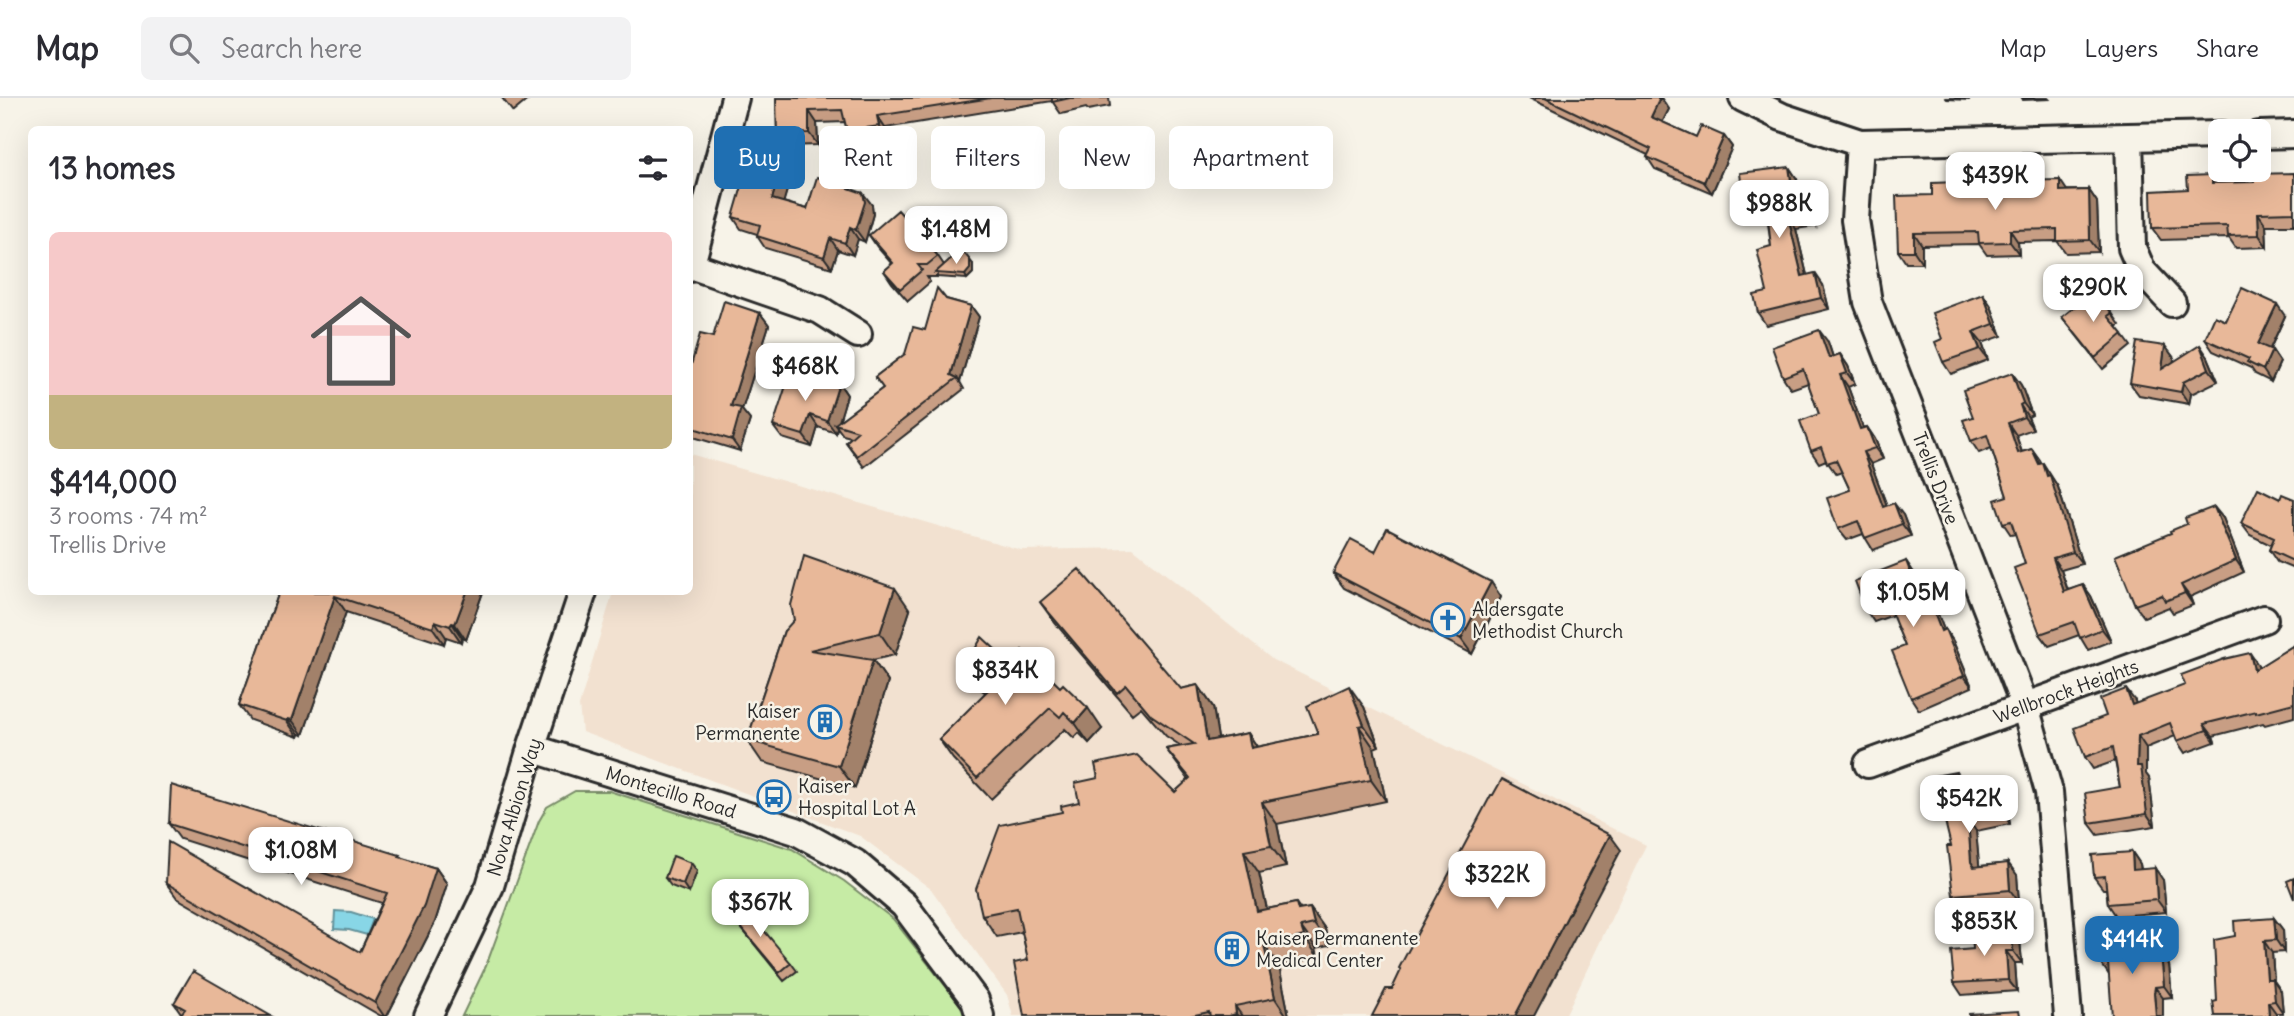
<!DOCTYPE html>
<meta charset="utf-8">
<style>
:root{--surface:#fff;--page:#f2f2f3;--text:#2b2b33;--muted:#7c7c81;--line:#e1e1e2;--accent:#1f6fb2}
body{margin:0;font-family:Delius,sans-serif;background:var(--page);color:var(--text);height:100vh;display:flex;flex-direction:column;font-size:26px;white-space:nowrap}
*{box-sizing:border-box;margin:0}
p{font-size:23px;color:var(--muted)}
.icon{flex:none;width:38px;height:38px;fill:none;stroke:currentColor;stroke-width:2;stroke-linecap:round;stroke-linejoin:round}
.map{position:relative;flex:1;overflow:hidden}
.sheet{position:absolute;left:28px;top:28px;width:665px;height:469px;display:flex;flex-direction:column;background:var(--surface);border-radius:10px;box-shadow:0 7px 28px #0002}
.sheet>*{flex:none}
.guide{position:absolute;left:714px;top:28px;width:665px;height:63px;display:flex;gap:14px}
.fabs{position:absolute;left:2208px;top:21px;display:grid;gap:14px}
.fabs a{display:grid;place-items:center;width:63px;height:63px;border-radius:10px;background:var(--surface);box-shadow:0 7px 28px #0002;font-size:35px}
.price{position:absolute;translate:-50% -60px;padding:0 16px;border-radius:14px;background:#fff;color:#222;font-size:23px;line-height:46px;filter:drop-shadow(0 2px 4px #0008)}
.price::after{content:'';position:absolute;left:50%;top:42px;width:21px;height:16px;margin-left:-10px;background:inherit;clip-path:polygon(0 0,100% 0,50% 100%)}
.price.selected{background:var(--accent);color:#fff}
ul{padding:0;list-style:none}
li{display:grid;align-content:center;gap:14px;height:371px;padding:0 21px}
li+li{border-top:2px solid var(--line)}
li span{display:grid;place-items:center;height:217px;border-radius:10px;color:#555}
li>.icon{margin-inline-start:auto}
span .icon{width:126px;height:126px;fill:#fffc;stroke-width:1}
li b{font-size:30px}
h2{display:flex;justify-content:space-between;align-items:center;height:84px;padding:0 21px;font-size:30px}
.tag{padding:0 24px;border-radius:10px;background:var(--surface);box-shadow:0 7px 28px #0002;font-size:24px;line-height:63px}
.tag.selected{background:var(--accent);color:#fff}
header{display:flex;align-items:center;gap:42px;box-sizing:border-box;height:98px;padding:0 35px;background:var(--surface);border-bottom:2px solid var(--line)}
header strong{font-size:33px}
nav{display:flex;gap:38px;margin-inline-start:auto;font-size:24px}
.search{width:490px;height:63px;background:var(--page);display:flex;align-items:center;gap:18px;box-sizing:border-box;padding:0 24px;border-radius:10px;color:var(--muted);font-size:26px}
.map>svg:first-child{display:block}
</style>
<header>
<strong>Map</strong>
<div class="search"><svg class="icon" aria-label="search" viewBox="0 0 24 24"><circle cx="10" cy="10" r="6"/><path d="M15 15l6 6"/></svg>Search here</div>
<nav><a>Map</a><a>Layers</a><a>Share</a></nav>
</header>
<div class="map">
<svg width="2294" height="918" viewBox="0 0 2294 918">
<rect width="100%" height="100%" fill="#f7f3e8"/>
<filter id="ink" filterUnits="userSpaceOnUse"><feTurbulence type="fractalNoise" baseFrequency=".0143" numOctaves="2"/><feDisplacementMap in="SourceGraphic" scale="14" xChannelSelector="R" yChannelSelector="G"/><feConvolveMatrix kernelMatrix="1 2 1 2 8 2 1 2 1" color-interpolation-filters="sRGB"/></filter>
<g filter="url(#ink)">
<path fill="#f2e1d0" d="M690,356L1021,452L1133,450L1273,562L1646,747L1565,918H1013L1007,897L931,791L860,738L582,634L579,608L613,494H690Z"/>
<path fill="#c6eba5" stroke="#788b68" stroke-width="2" d="M575,693H609L792,751L844,783L893,821L969,918H462L486,868L539,723L547,709Z"/>
<path fill="#88d6e6" stroke="#63929b" stroke-width="2" d="M335,813L351,814L373,821L367,837L349,832L334,831Z"/>
<g fill="none" stroke-linecap="round" stroke-linejoin="round">
<defs>
<path id="minor" d="M1743,0L1782,19L1860,45L2221,37
M2259,37L2294,36
M2129,39L2132,150L2142,173L2172,205
M1860,45L1855,122L1868,204L2025,608L2049,694L2068,918
M690,167L820,212L858,236
M690,170L735,0
M531,650L796,733L855,765L904,807L975,902L980,918
M1868,666L2264,521
M428,918L490,788L531,650L583,494"/>
</defs>
<use href="#minor" stroke="#2b2b2b" stroke-width="32"/>
<use href="#minor" stroke="#f7f3e8" stroke-width="26"/>
</g>
<path fill="#c89e84" stroke="#2b2b2b" stroke-width="2" d="M502,0H530L513,14Z
M776,0H1109L1110,8L1088,12L1086,10L1061,16L1052,3L885,30L887,40L855,45L847,33L845,24L817,25L818,47L785,48L777,36Z
M1529,0H1661L1669,11L1662,24L1696,39L1724,38L1732,49L1712,95L1655,71L1647,59L1648,57Z
M1946,0H1970L1969,2L1947,1Z
M2022,0H2048L2049,1L2023,2Z
M1789,69L1797,81L1799,95L1813,106L1816,128L1796,131L1807,177L1823,187L1829,211L1766,227L1758,215L1767,194L1771,148L1767,117L1752,119L1744,108Z
M2294,75V127H2266L2267,149L2236,150L2229,140L2161,142L2152,130L2188,91L2212,77L2217,84H2254Z
M1957,84L1963,93L2089,92L2097,104L2099,154L2066,155L2057,143L2018,144L2019,156L1987,157L1979,146L1922,147V165H1906L1898,153L1932,97Z
M787,92L783,104L807,111L872,107L873,116L865,144L858,141L853,157L838,152L832,170L765,150L757,138V136L741,131L733,119Z
M869,137L938,158L944,167L973,166V175L967,181L937,179V178L936,179H927L930,184L908,203L892,185L884,173L892,166L877,149Z
M1983,196L1991,208L2002,238L1982,245L1988,262L1951,276L1943,264L1942,241Z
M946,201L971,208L979,219L960,284L964,291L864,369L846,344L851,339L843,337L837,329L836,335L818,329L812,349L782,340L773,328L815,286L839,285L847,297L839,323L883,290L875,279L905,256L925,232Z
M760,215L769,227L742,312L750,322L740,353L690,338V271L713,239Z
M2112,215L2120,227L2117,229L2131,248L2103,271L2062,219Z
M2285,218L2270,251L2272,252L2280,264L2271,284L2255,276L2251,270L2213,253L2205,241L2226,223Z
M1828,244L1833,259L1840,256L1848,268L1855,286L1848,289L1863,330L1867,329L1875,341L1883,361L1871,366L1887,408L1903,417L1911,438L1873,452L1863,436L1847,442L1838,431L1850,392L1842,374L1836,376L1826,362L1819,365L1811,353L1819,316L1808,285L1791,291L1783,279Z
M2165,248L2174,260L2173,264L2208,259L2218,283L2191,296L2189,306L2139,297L2130,285Z
M2012,275L2021,287L2032,317L2028,319L2033,331L2016,337L2022,354L2032,351L2058,389L2082,466L2061,472L2068,492L2083,487L2091,498L2111,543L2088,552L2079,537L2049,548L2040,536L2025,466L2016,436L2011,437L2003,425L2007,398L1991,350L1979,355L1971,343L1973,319Z
M2280,401H2294V471L2277,464L2269,452L2271,447L2250,437L2241,425Z
M2223,420L2244,474L2190,499L2193,507L2173,515L2169,509L2144,519L2135,507Z
M1375,454L1491,484L1501,499L1472,556L1344,490L1333,475Z
M1906,463L1914,475L1919,487L1923,486L1931,498L1944,532L1945,531L1953,543L1972,589L1919,612L1911,600L1905,548L1893,517L1874,524L1866,512Z
M279,494H483L466,542L462,540L461,544L446,539L444,546L346,514L303,637L299,636L298,639L250,622L239,607Z
M1040,504L1181,591L1198,587L1213,609L1218,641L1248,635L1257,649L1318,636L1364,609L1379,648L1374,650L1386,703L1277,726L1286,769L1259,775L1267,811L1296,805L1301,812L1310,810L1325,831L1329,847L1316,850L1318,859L1279,868L1289,918H1024L1028,862L1022,834L997,839L982,817L1175,694L1189,682L1166,651L1181,648L1166,638L1141,609L1132,616L1055,525Z
M910,512L895,557L873,562L888,584L855,690L762,664L747,642L784,533Z
M2294,547V619L2265,627L2263,625L2213,638L2215,644L2185,655L2177,643L2175,638L2146,650V676L2149,680L2155,728L2098,737L2089,725L2120,689L2115,663L2093,671L2085,659L2106,618L2135,603V606L2258,567L2259,569Z
M1010,565L1102,631L1089,645L1079,635L1074,640L1065,631L991,701L953,661L939,641L986,595L979,590L964,570Z
M1965,686L1966,690L2004,696L2010,726L1976,733L1979,768L2008,765L2017,777L2019,804L1962,809L1953,797L1951,748Z
M169,726L400,757L402,760L436,770L447,786L435,824L387,918H381L177,800L166,785L360,854L382,805L180,741Z
M2132,754L2140,766L2141,771L2163,782L2166,814L2116,818L2108,806L2106,791H2103L2094,779Z
M691,765L697,773L689,795L671,788L665,780Z
M730,816L791,865L797,873L784,883Z
M2274,820L2283,832L2284,854L2272,855L2274,883L2281,893L2283,915H2276L2217,903L2235,838Z
M2012,831L2020,842L2022,865H2015L2017,893L1962,897L1954,885L1973,851Z
M2159,852V856L2169,867L2172,899L2163,900L2162,907L2109,877L2101,865Z
M174,905L271,918L181,915Z"/>
<path fill="#a2816b" stroke="#2b2b2b" stroke-width="2" d="M1660,0H1661L1669,11L1659,31L1651,19Z
M809,13L817,25L818,47L809,35Z
M877,18L885,30L887,40L879,28Z
M1724,38L1732,49L1712,95L1704,84Z
M1789,69L1797,81L1801,108L1793,96Z
M778,80L787,92L781,113L772,101Z
M2060,82L2068,94L2060,93Z
M1957,84L1965,96L1957,93Z
M2089,92L2097,104L2099,154L2090,142Z
M1804,94L1813,106L1816,128L1807,116Z
M863,95L872,107L873,116L865,144L856,132Z
M2258,115L2266,127L2267,149L2259,137Z
M1788,119L1796,131L1810,190L1802,178Z
M850,129L858,141L853,157L845,145Z
M2010,132L2018,144L2019,156L2010,144Z
M1914,135L1922,147V165L1914,153Z
M830,140L838,152L832,170L824,159Z
M970,162L973,166V175L967,181L965,177Z
M1815,175L1823,187L1829,211L1821,200Z
M1983,196L1991,208L2002,238L1994,226Z
M2277,206L2285,218L2267,257L2258,246Z
M971,208L979,219L960,284L957,280L951,277Z
M760,215L769,227L742,312L750,322L740,353L732,342L731,308Z
M1819,232L1828,244L1837,272L1829,260Z
M1973,234L1982,245L1988,262L1980,251Z
M2200,247L2208,259L2218,283L2209,271Z
M2165,248L2174,260L2171,283L2162,271Z
M2272,252L2280,264L2271,284L2263,272Z
M1840,256L1848,268L1855,286L1847,275Z
M2012,275L2021,287L2032,317L2023,305Z
M1840,277L1848,289L1868,343L1860,331Z
M2183,284L2191,296L2189,306L2181,294Z
M839,285L847,297L838,327L835,326L837,329L836,335L827,323Z
M2020,307L2028,319L2033,331L2024,319Z
M810,317L818,329L812,349L803,337Z
M2008,325L2016,337L2026,367L2018,355Z
M1867,329L1875,341L1883,361L1875,350Z
M2032,351L2040,362L2047,378L2039,366Z
M1863,354L1871,366L1892,421L1883,409Z
M2043,365L2058,389L2082,466L2073,454Z
M1894,405L1903,417L1911,438L1902,426Z
M2214,409L2223,420L2244,474L2236,462Z
M2053,460L2061,472L2072,506L2064,494Z
M1906,463L1914,475L1924,500L1916,489Z
M1491,484L1501,499L1472,556L1461,541Z
M1923,486L1931,498L1949,545L1941,533Z
M2083,487L2091,498L2111,543L2102,531Z
M2181,487L2190,499L2193,507L2185,495Z
M895,490L910,512L895,557L880,535Z
M467,494H483L466,542L455,526Z
M335,498L346,514L303,637L292,622Z
M435,523L446,539L444,546L433,530Z
M452,525L462,540L461,544L450,528Z
M1945,531L1953,543L1972,589L1964,578Z
M2250,555L2258,567L2262,584L2254,572Z
M873,562L888,584L855,690L839,668Z
M1198,587L1213,609L1222,664L1207,643Z
M1349,588L1364,609L1379,648L1364,627Z
M2126,591L2135,603L2140,619L2132,607Z
M1088,610L1102,631L1089,645L1075,625Z
M288,621L299,636L298,639L287,623Z
M2204,626L2213,638L2215,644L2207,632Z
M1359,628L1374,650L1386,703L1371,682Z
M1248,635L1262,656L1251,650Z
M2138,638L2146,650V676L2149,680L2155,728L2147,716L2137,668Z
M1956,674L1965,686L1968,703L1960,691Z
M1996,684L2004,696L2010,726L2002,714Z
M1262,704L1277,726L1286,769L1271,748Z
M1968,721L1976,733L1980,776L1971,764Z
M1610,737L1621,752L1534,918H1515Z
M1244,753L1259,775L1272,835L1257,813Z
M2132,754L2140,766L2142,784L2133,772Z
M691,765L697,773L689,795L683,786Z
M2008,765L2017,777L2019,804L2010,792Z
M436,770L447,786L435,824L387,918H384L375,905Z
M2155,770L2163,782L2166,814L2157,802Z
M1310,810L1325,831L1329,847L1314,826Z
M2274,820L2283,832L2284,854L2276,842Z
M1301,829L1316,850L1318,859L1304,838Z
M2012,831L2020,842L2022,865L2013,853Z
M2151,841L2159,852L2160,868L2152,856Z
M2264,843L2272,855L2274,883L2281,893L2283,915L2275,903L2267,881Z
M1264,847L1279,868L1289,918H1287L1275,900Z
M2006,853L2015,865L2017,893L2008,882Z
M2161,856L2169,867L2172,899L2164,888Z
M2155,889L2163,900V918H2156L2154,895Z
M2268,904L2276,915V918H2269Z
M1235,908L1242,918H1238L1236,916Z"/>
<path fill="#e8b899" stroke="#2b2b2b" stroke-width="2" d="M776,0H991L877,18L879,28L847,33L842,12L809,13V35L777,36Z
M1052,0H1070L1052,4Z
M1545,0H1660L1651,19L1696,39L1701,28L1724,38L1704,84L1647,59L1651,51Z
M1789,69L1793,96L1804,94L1807,116L1788,119L1802,178L1815,175L1821,200L1758,215L1754,197L1767,194L1757,152L1771,148L1766,104L1744,108L1740,75Z
M747,71L778,80L772,101L807,111L817,79L863,95L865,104L856,132L850,129L845,145L830,140L824,159L757,138L760,127L733,119Z
M2294,75V114L2258,115L2259,137L2228,138L2227,128L2152,130L2151,93L2188,91L2187,78L2212,77V85L2254,84V76Z
M2060,82V93L2089,92L2090,142L2057,143V131L2010,132V144L1979,145L1978,134L1914,135V153H1898L1896,98L1932,97V85L1957,84V93L2004,91V83Z
M898,112L938,158L927,167H918L922,172L900,191L884,173L893,165L869,137Z
M956,156H965L970,162V171L965,177L935,175Z
M937,190L946,201L971,208L951,277L957,280L857,358L846,344L858,333L835,326L883,290L875,279L905,256L913,229L925,232Z
M2242,190L2277,206L2258,246L2272,252L2263,272L2247,264L2249,261L2205,241L2215,218L2226,223Z
M2094,193L2112,215L2108,218L2123,236L2095,260L2062,219Z
M1983,196L1994,226L1973,234L1980,251L1943,264L1935,244L1942,241L1932,215Z
M724,203L760,215L731,308L741,310L732,342L690,329V271L700,236L713,239Z
M1819,232L1829,260L1840,256L1847,275L1840,277L1860,331L1867,329L1875,350L1863,354L1883,409L1894,405L1902,426L1865,440L1858,423L1838,431L1827,400L1850,392L1836,362L1827,365L1821,349L1811,353L1800,323L1819,316L1803,271L1783,279L1772,249Z
M2137,244L2165,248L2162,271L2200,247L2209,271L2183,284L2181,294L2130,285Z
M2012,275L2023,305L2020,307L2024,319L2008,325L2018,355L2032,351L2039,366L2043,365L2047,378L2050,377L2073,454L2053,460L2064,494L2083,487L2102,531L2080,540L2074,524L2040,536L2014,470L2025,466L2011,423L2003,425L1995,402L2007,398L1987,337L1971,343L1963,322L1973,319L1963,292Z
M789,278L815,286L818,278L839,285L827,323L810,317L803,337L773,328Z
M2258,390L2280,401L2282,396L2294,401V461L2293,463L2269,452L2274,440L2241,425Z
M2214,409L2236,462L2181,487L2185,495L2165,503L2162,497L2135,507L2115,458L2171,435L2170,433L2187,426L2185,420Z
M1387,430L1491,484L1461,541L1333,475L1351,441L1375,454Z
M804,458L895,490L880,535L810,552L873,562L839,668L747,642L784,533L794,522L791,507Z
M1906,463L1916,489L1923,486L1941,533L1945,531L1964,578L1911,600L1892,553L1905,548L1887,504L1866,512L1855,483Z
M1079,471L1181,591L1198,587L1207,643L1248,635L1251,650L1318,636L1307,608L1349,588L1364,627L1359,628L1371,682L1262,704L1271,748L1244,753L1257,813L1296,805L1298,812L1310,810L1314,826L1301,829L1304,838L1264,847L1275,900L1235,908L1236,916L1229,918H1210L1209,914L1190,918H1024L1014,865L1028,862L1017,810L982,817L976,791L1000,727L1062,714L1061,708L1079,704L1075,685L1098,680L1095,666L1137,657L1175,694L1190,680L1166,651L1194,646L1151,617L1126,587L1117,595L1040,504Z
M279,494H467L455,526L452,525L450,528L435,523L433,530L335,498L292,622L288,621L287,623L239,607Z
M982,539L1010,565L1022,552L1060,589L1063,586L1088,610L1075,625L1064,614L1060,619L1050,610L977,680L939,641L994,586L964,570Z
M2294,547V605L2256,615V613L2204,626L2207,632L2177,643L2170,625L2138,638L2137,668H2141L2147,716L2089,725L2085,695L2120,689L2113,649L2085,659L2074,630L2106,618L2100,601L2126,591L2132,607L2185,587L2181,577L2224,561L2250,555L2254,572Z
M1956,674L1960,691L1996,684L2002,714L1968,721L1971,764L1974,769L2008,765L2010,792L1953,797L1947,748H1951L1934,678Z
M1502,681L1610,737L1515,918H1372L1386,891H1392L1401,872L1399,870L1491,697H1493Z
M171,687L400,757L399,759L436,770L424,808L375,905L166,785L168,744L360,854L387,795L169,726Z
M2132,754L2133,772L2155,770L2157,802L2108,806L2105,778L2094,779L2092,757Z
M673,758L691,765L683,786L665,780Z
M2294,780V801L2287,783Z
M742,806L791,865L779,875L730,816Z
M2274,820L2276,842L2264,843L2267,881H2273L2275,903L2268,904L2269,918H2215L2213,904L2217,903L2214,842L2235,838L2234,823Z
M2012,831L2013,853H2006L2008,882L1954,885L1951,853L1973,851L1972,833Z
M2151,841L2152,856H2161L2164,888L2155,889L2154,895L2156,918H2112L2108,865H2101L2099,842Z
M193,873L271,918H179L185,911L174,905Z
M2019,913L2020,918H1969V916Z"/>
</g>
<defs>
<symbol id="church-ring" viewBox="-11 -11 22 22"><circle r="9.5" fill="#f7f3e8" stroke="#1f6fb2" stroke-width="1.5"/><path d="M-1.2-6h2.4v3.5h3.3v2.4h-3.3V6h-2.4V-.1h-3.3v-2.4h3.3Z" fill="#1f6fb2"/></symbol>
<symbol id="building-ring" viewBox="-11 -11 22 22"><circle r="9.5" fill="#f7f3e8" stroke="#1f6fb2" stroke-width="1.5"/><path d="M-4-6H4V6H1V3H-1V6H-4ZM-2.5-4.3h1.7v1.8h-1.7ZM.8-4.3h1.7v1.8H.8ZM-2.5-1h1.7V.8h-1.7ZM.8-1h1.7V.8H.8Z" fill="#1f6fb2"/></symbol>
<symbol id="bus-ring" viewBox="-11 -11 22 22"><circle r="9.5" fill="#f7f3e8" stroke="#1f6fb2" stroke-width="1.5"/><path d="M-5-6H5V4H4V6H2V4H-2V6H-4V4H-5ZM-3.5-4V0h7V-4ZM-3.5 1.2v1.5H-2V1.2ZM2 1.2v1.5H3.5V1.2Z" fill="#1f6fb2"/></symbol>
</defs>
<g fill-rule="evenodd">
<use href="#church-ring" x="1429" y="503" width="38" height="38"/>
<use href="#building-ring" x="806" y="605" width="38" height="38"/>
<use href="#bus-ring" x="755" y="680" width="38" height="38"/>
<use href="#building-ring" x="1213" y="832" width="38" height="38"/>
</g>
<g text-anchor="middle" dominant-baseline="central" stroke-width="5" stroke-linejoin="round" paint-order="stroke">
<g font-size="19" fill="#2b2b2b" stroke="#f7f3e8">
<text transform="translate(1936 380) rotate(69)">Trellis Drive</text>
<text transform="translate(2066 593) rotate(-20)">Wellbrock Heights</text>
<text transform="translate(671 694) rotate(17)">Montecillo Road</text>
<text transform="translate(514 709) rotate(-73)">Nova Albion Way</text>
</g>
<g font-size="19" fill="#2b2b2b" stroke="#f7f3e8" text-anchor="start">
<text x="1472" y="511">Aldersgate<tspan x="1472" dy="22">Methodist Church</tspan></text>
<text x="800" y="613" text-anchor="end">Kaiser<tspan x="800" dy="22">Permanente</tspan></text>
<text x="798" y="688">Kaiser<tspan x="798" dy="22">Hospital Lot A</tspan></text>
<text x="1256" y="840">Kaiser Permanente<tspan x="1256" dy="22">Medical Center</tspan></text>
</g>
</g>
</svg>
<div class="fabs">
<a><svg class="icon" aria-label="locate" viewBox="0 0 24 24"><circle cx="12" cy="12" r="6"/><path d="M12 2v4M12 18v4M2 12h4M18 12h4"/></svg></a>
</div>
<b class="price" style="left:1995px;top:114px">$439K</b>
<b class="price" style="left:1779px;top:142px">$988K</b>
<b class="price" style="left:956px;top:168px">$1.48M</b>
<b class="price" style="left:2093px;top:226px">$290K</b>
<b class="price" style="left:805px;top:305px">$468K</b>
<b class="price" style="left:1913px;top:531px">$1.05M</b>
<b class="price" style="left:1005px;top:609px">$834K</b>
<b class="price" style="left:1969px;top:737px">$542K</b>
<b class="price" style="left:301px;top:789px">$1.08M</b>
<b class="price" style="left:1497px;top:813px">$322K</b>
<b class="price" style="left:760px;top:841px">$367K</b>
<b class="price" style="left:1984px;top:860px">$853K</b>
<b class="price selected" style="left:2132px;top:878px">$414K</b>
<div class="guide">
<a class="tag selected">Buy</a>
<a class="tag">Rent</a>
<a class="tag">Filters</a>
<a class="tag">New</a>
<a class="tag">Apartment</a>
</div>
<section class="sheet">
<h2>13 homes<svg class="icon" aria-label="filters" viewBox="0 0 24 24"><path d="M4 7h16M4 17h16"/><circle cx="9" cy="7" r="2"/><circle cx="15" cy="17" r="2"/></svg></h2>
<ul>
<li><span style="background:linear-gradient(#f6c9c9 75%,#c2b280 0)"><svg class="icon" aria-label="home" viewBox="0 0 24 24"><path d="M3 11l9-7 9 7M6 9v11h12V9"/></svg></span><div><b>$414,000</b><p>3 rooms · 74 m²</p><p>Trellis Drive</p></div></li>
</ul>
</section>
</div>
